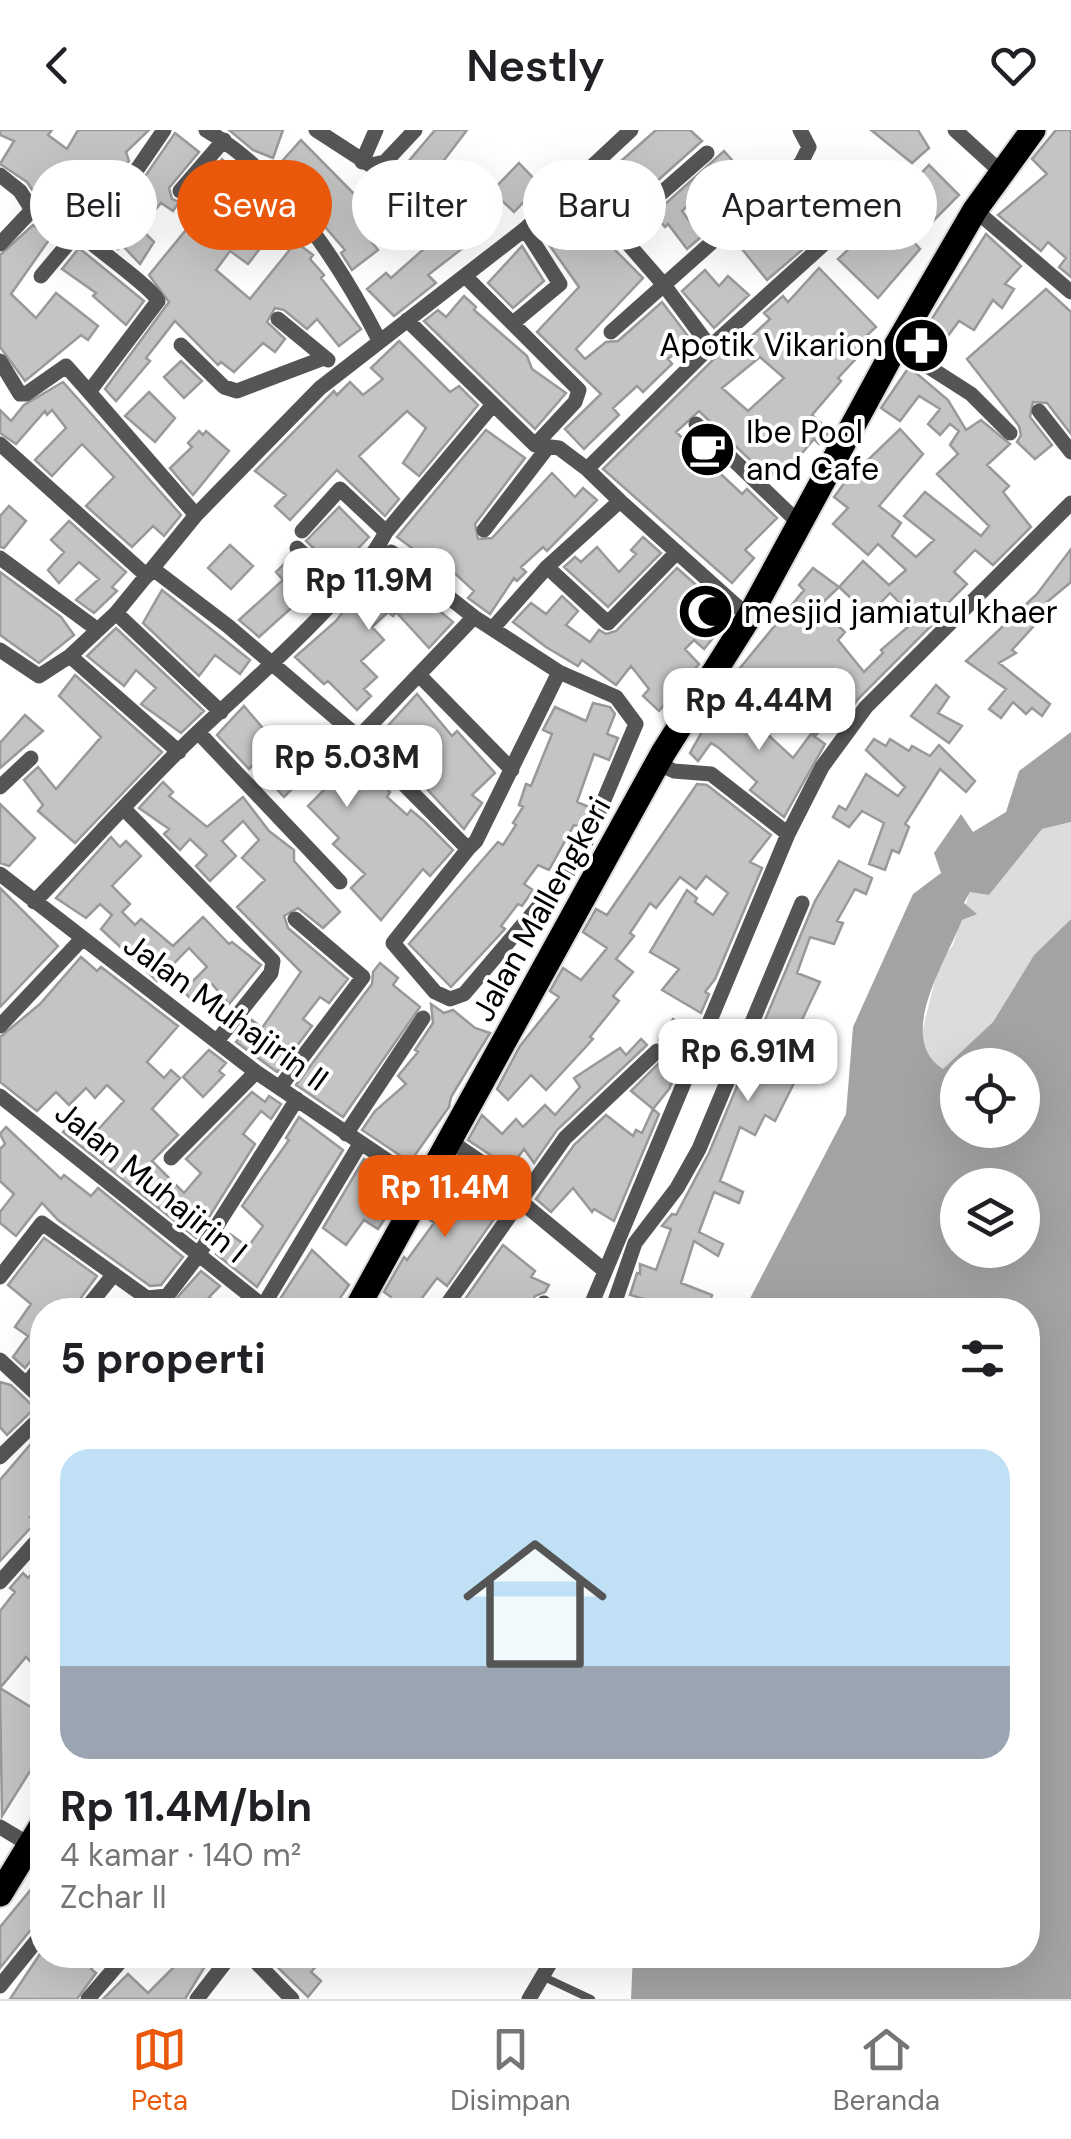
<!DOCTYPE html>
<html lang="id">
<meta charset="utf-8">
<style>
:root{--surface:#fff;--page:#f6f6f6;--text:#202124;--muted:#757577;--line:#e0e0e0;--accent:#ea580c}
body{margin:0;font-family:"DM Sans",sans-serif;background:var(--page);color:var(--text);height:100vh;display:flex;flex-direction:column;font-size:38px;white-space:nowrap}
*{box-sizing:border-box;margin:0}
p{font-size:32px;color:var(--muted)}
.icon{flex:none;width:55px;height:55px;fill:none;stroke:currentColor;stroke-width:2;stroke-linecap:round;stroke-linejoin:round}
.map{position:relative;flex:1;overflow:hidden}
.details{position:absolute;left:30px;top:1168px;width:1010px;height:670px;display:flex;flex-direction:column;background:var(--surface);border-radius:40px;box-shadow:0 10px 40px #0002}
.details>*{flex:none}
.top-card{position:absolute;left:30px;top:30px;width:1012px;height:90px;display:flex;gap:20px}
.fabs{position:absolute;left:940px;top:918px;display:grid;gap:20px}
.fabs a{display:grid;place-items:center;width:100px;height:100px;border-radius:50%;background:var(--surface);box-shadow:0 10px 40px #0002;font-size:50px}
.price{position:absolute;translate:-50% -85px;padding:0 22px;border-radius:20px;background:#fff;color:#222;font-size:32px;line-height:65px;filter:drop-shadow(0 2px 5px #0008)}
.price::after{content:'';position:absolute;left:50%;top:60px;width:30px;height:22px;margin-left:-15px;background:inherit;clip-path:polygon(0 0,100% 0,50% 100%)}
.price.current{background:var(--accent);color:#fff}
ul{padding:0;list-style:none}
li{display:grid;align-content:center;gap:20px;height:530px;padding:0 30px}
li+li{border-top:2px solid var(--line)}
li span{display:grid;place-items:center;height:310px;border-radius:30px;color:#555}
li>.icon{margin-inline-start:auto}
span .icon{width:180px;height:180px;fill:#fffc;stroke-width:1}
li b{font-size:42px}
h2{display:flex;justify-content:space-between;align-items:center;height:120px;padding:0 30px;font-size:42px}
.chip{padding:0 35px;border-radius:45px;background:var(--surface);box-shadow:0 10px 40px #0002;font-size:35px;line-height:90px}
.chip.current{background:var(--accent);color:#fff}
header{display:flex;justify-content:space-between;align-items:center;height:130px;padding:0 30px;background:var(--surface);font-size:45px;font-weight:600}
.dock{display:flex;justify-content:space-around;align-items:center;height:140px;border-top:2px solid var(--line);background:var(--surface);font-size:28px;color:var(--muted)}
.dock a{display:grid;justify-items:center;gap:5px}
.dock .current{color:var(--accent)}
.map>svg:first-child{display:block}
</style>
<header><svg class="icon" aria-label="back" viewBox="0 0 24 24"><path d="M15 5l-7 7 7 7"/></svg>Nestly<svg class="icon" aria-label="heart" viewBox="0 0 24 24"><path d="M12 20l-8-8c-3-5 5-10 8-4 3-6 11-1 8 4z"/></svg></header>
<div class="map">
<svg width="1071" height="1869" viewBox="0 0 1071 1869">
<rect width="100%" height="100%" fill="#fff"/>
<path fill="#dcdcdc" d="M1071,692V789L1034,825L993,892L943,940L927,928L920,911L939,833L953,815L970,761L989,765L1042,699Z"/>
<path fill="#a3a3a3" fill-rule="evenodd" d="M1071,602V692L1042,699L989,765L970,762L964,773L977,784L962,790C947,830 894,908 943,939L993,892L1034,825L1071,789V1869H631L633,1825H1028V1180H744L846,984L853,897L913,764L941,743L934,723L961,684L973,702L1006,682L1019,641ZM958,935H1022V1000H958ZM958,1055H1022V1120H958Z"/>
<path fill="#c4c4c4" stroke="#999" stroke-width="2.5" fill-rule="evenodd" d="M0,0H52L48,5L67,19L78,0H149L126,22L129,31L77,87L70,81L64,89L41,73L27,52L0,34L14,11L0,5Z
M229,0H283L273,28L253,20Z
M435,0H467L445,29L390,78L387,74L364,102L378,120L352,140L341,123L345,120L275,39L301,10L360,70L386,46L389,49L402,39Z
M656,0H690L702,11L618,86L593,56Z
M871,0H918L929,18L912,33Z
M1056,0H1071V147L1059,137L1066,128L1048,112L1041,121L998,85L1047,44L1032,29Z
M175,3L199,22L169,58L172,69L179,72L173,81L161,73L140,98L154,112L140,134L122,115L118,119L95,101L146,45Z
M724,21L740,39L748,32L762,49L719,91L699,65L682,81L701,107L687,119L668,94L665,97L654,84Z
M222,29L264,72L247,99L265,112L248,134L230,121L216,140L250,169L296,112L313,125L310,129L324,145L321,148L361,199L339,216L317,189L307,199L284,180L275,178L267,192L285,209L275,222L263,213L234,242L221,232L218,235L175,191L146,228L150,231L116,271L105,259L169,172L149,145L208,73L195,61Z
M519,33L540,55L514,82L492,61Z
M929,35L959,65L913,111L920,119L878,168L838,129L916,57L912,53Z
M794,62L823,102L767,150L738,114L755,98L770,113L786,99L768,77L785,63L788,67Z
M578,73L590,87L586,91L643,148L576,219L585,229L606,212L618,211L662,172L691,210L668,229L672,234L643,262L637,256L613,278L619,285L584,319L565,299L601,264L537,202L579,157L545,109Z
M452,94L468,114L428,145L436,153L394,186L367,159L386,143L391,148Z
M33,95L51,107L11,164L36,188L56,163L98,196L88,210L81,205L25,251L0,217V125Z
M986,104L1021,136L1005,154L1014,159L1002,178L993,170L974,200L959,191L933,226L915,215Z
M522,116L544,151L513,178L488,153Z
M79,118L144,171L126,195L93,166L96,163L62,139Z
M819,138L876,197L863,209L869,215L838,248L841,251L812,285L830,301L819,314L814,309L781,348L774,342L769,348L699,281L676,302L742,364L747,359L777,388L745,420L754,428L732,453L603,339L722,221L737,208L742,215L770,189L764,183L783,166L788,172ZM760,227L784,248L748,281L722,258Z
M705,140L719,156L728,146L749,165L714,198L682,161Z
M1046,159L1071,182V304L1047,273L1033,272L1030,287L1052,315L1035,329L1017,312L1021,305L1019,296L967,229Z
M464,166L476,177L474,180L527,226L532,239L566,263L535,299L424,191L438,180L446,187Z
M399,211L450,262L459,256L478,275L419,346L403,333L426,298L407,281L359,326L399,369L385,386L337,340L290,390L275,376L286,365L255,341L334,261L337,265L350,252L363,265L383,249L371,238Z
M181,231L202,251L184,268L164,247Z
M909,237L948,270L966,300L981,290L1010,314L987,335L1009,356L1003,362L1031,397L993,435L975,420L954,442L967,454L946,475L949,478L858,569L839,595L831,587L816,605L781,574L793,562L773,546L756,565L736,543L804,460L799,455L813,438L839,457L863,431L889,455L906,440L878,414L868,425L833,394L848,378L834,367L845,352L900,299L923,324L879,376L901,393L892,406L916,427L934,410L904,386L925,362L981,406L989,396L937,344L958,324L950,315L959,301L950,294L940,305L928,294L940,279L919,266L900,291L881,278ZM839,457L869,485L890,463L916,490L881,520L883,523L864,542L838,510L845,502L818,477Z
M63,252L181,385L164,406L153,396L132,417L86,376L114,347L82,314L52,346L35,330L66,298L52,280L47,285L45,281L16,314L0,303V280L11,291L24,275Z
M149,262L175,288L155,312L125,286Z
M486,300L525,328L475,394L478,409L492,408L552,343L575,367L583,358L597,370L547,421L543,417L521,437L526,442L517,451L514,448L490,484L468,468L474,461L446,435L442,440L397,407Z
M199,301L203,305L206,301L229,321L193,365L170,338L192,317L188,313Z
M9,376L26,391L4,418L0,417V386Z
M339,377L369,407L351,426L354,430L342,445L306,411Z
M69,391L126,442L112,457L117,461L94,483L76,470L99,449L79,432L59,453L48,440L64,422L51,410Z
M643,407L661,423L608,477L564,437L575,427L581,432L597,417L619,442L636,424L631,420Z
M230,415L253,436L231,459L208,438Z
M1071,419V452L1047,472L1052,476L1012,520L1016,523L999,533L1050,574L1042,586L1032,578L1026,584L1013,572L1001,588L989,579L1006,559L966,531L1037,464Z
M288,430L319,463L305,476L300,470L259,507L239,490L283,450L276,442Z
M381,432L453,492L429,518L396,482L393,486L388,482L372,497L384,510L361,531L377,547L364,559L371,566L357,580L328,551L324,554L295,527L336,491Z
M677,438L731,486L704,519L694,510L685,519L699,534L659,581L643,566L649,559L631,536L616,555L582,530L578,536L546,517L513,492L531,473L546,484L562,466L578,481L566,495L590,512L599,500L606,504L616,501Z
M0,442L61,487L74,505L39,533L0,505Z
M162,460L250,530L240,544L215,525L199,546L143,493Z
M116,498L204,581L181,603L141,574L156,558L136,540L124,556L87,526Z
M75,545L162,622L75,713L38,681L43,675L24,650L38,637L56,659L101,607L59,566Z
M936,555L949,567L938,583L962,596L949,613L911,586Z
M724,563L753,593L768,575L781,587L766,603L793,628L811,604L825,614L784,687L750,660L757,652L719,618L711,613L698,631L690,623Z
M417,564L452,606L457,601L495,643L472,665L482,673L464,699L399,629L406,622L385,599Z
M593,573L610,577L615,584L607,604L618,608L609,630L594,624L577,672L589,677L580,697L574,695L549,740L538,735L524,754L533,760L522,776L518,774L501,796L505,799L451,857L409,814L498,712L503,715L516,695L513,693L523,677L519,675L526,654L531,656L552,604L543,600L555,577L586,591Z
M244,576L278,616L281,613L294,626L318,600L341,621L348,616L353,628L390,662L387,667L407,685L411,680L424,691L453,720L430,746L423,739L381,790L351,758L365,744L333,714L339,708L308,676L326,658L310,641L284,667L254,634L249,639L217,605Z
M25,585L43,601L0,638V613Z
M874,609L886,616L890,609L909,621L912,616L930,626L939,615L975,651L966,662L940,639L905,694L909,697L899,723L892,720L885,740L869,734L884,693L862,681L849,697L833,687L839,676L846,680L866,644L898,666L905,657L866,620Z
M163,652L173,662L169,666L207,697L243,667L269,701L294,720V731L340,782L323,798L298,778L284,786L288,798L348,849L329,873L320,867L303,889L312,896L277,942L236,912L252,890L262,898L301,842L237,777L265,750L242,728L259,710L243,691L222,711L236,726L210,751L196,736L207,725L190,709L180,720L164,704L169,699L139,678Z
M697,654L707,655L771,705L750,732L762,738L715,849L705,862L709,864L701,883L662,860L679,839L650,822L687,760L697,768L695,772L713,785L728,763L706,746L696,759L680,747L656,778L650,773L630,803L634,806L616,829L633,842L613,866L619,871L590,907L593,909L546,960L531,945L508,970L497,959L520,916L559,867L550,861L563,838L581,850L607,818L583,802L596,779L607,785Z
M0,674L35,708L9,736L0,733Z
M111,707L120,717L126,711L141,726L112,756L130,774L122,782L135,795L141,789L173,816L203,787L229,814L232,812L261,835L229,874L212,854L194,872L183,861L207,837L189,818L157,851L101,799L112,785L100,774L86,788L56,768Z
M839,731L872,748L866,764L855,759L837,791L843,793L834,814L810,807L797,843L820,852L788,919L795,922L785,946L795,951L775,991L765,985L755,1005L740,997L720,1051L743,1062L739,1073L714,1062L699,1102L723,1114L718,1126L694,1111L681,1153L712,1165L708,1180H653L648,1170L630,1165L637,1143L640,1144V1134L656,1140L671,1099L662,1096L672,1084L676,1085L709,1023L815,771Z
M0,758L58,816L0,877Z
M81,827L97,841L101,837L178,896L147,932L164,948L171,940L180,948L152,979L178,1005L152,1031L184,1063L201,1043L186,1029L252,962L265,972L269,966L281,974L271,989L261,981L243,1004L255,1014L196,1108L63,1002L76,987L94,1004L124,971L107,955L95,968L86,958L69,975L56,962L37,981L0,952V907L40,874Z
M380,833L398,848L393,855L420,877L343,987L296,955L372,854L373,842Z
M431,874L444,883L453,880L475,898L490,903L451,967L449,977L410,1032L362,1000L375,981L406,954L398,946L418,922L415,920L433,893Z
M673,889L693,903L669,959L653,979L631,961L667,925L666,914L659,910Z
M641,909L647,915L557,1000L534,1033L524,1019L510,1038L468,1010L482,985L502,1004L516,989L523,997L545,975L555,985L580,957L574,948L620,918L626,925Z
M209,920L226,933L219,941L224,945L203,967L183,947Z
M653,979L659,984L614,1091L594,1079L592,1082L573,1058L551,1082L536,1069L574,1015L606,985L633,1006L636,1000L642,1003Z
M299,987L343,1020L257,1157L216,1124L230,1104L248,1117L263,1096L242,1076L289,1010L286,1008Z
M6,997L61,1049L64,1045L91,1066L98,1058L183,1127L161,1155L150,1156L58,1090L42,1073L16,1106L0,1093V1082L14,1064L0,1051V1019L5,1014L0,1004Z
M364,1029L406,1056L378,1099L364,1090L346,1115L323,1098Z
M453,1044L476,1057L484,1048L508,1069L447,1156L437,1148L413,1180H383L391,1167L384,1162L404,1127L407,1130L434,1093L426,1087Z
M44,1108L97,1146L72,1180H42V1217L25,1238L13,1227L28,1206L15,1197L31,1174L8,1155Z
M503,1115L535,1141L531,1147L549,1155L545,1162L535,1166L528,1180H469L471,1176L463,1172Z
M312,1120L349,1155L332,1180H295L280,1169Z
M201,1141L220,1156L209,1167L227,1180H166Z
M0,1252L11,1255L35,1278L7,1305L0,1297Z
M42,1301V1382L30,1387L36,1392L0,1431V1350Z
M42,1432V1544L26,1527L0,1558V1481L15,1462L10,1458L23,1443L28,1448Z
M0,1558L42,1584V1622L2,1686Z
M42,1746V1793L33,1797L0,1838V1797Z
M42,1821V1825H104L91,1839L96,1843L77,1869H10Z
M169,1825H212L185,1869H103L128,1844L148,1863L177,1834Z
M265,1825H326L311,1842L321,1851L308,1867Z"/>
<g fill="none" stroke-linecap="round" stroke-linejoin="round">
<defs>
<path id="primary" d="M356,1180L663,623L749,487L896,216L975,80L1033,0
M0,1764L42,1695"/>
</defs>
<use href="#primary" stroke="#dbdbdb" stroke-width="29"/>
<path stroke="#555" stroke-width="8" d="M544,1847L591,1869"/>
<path stroke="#555" stroke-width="15" d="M206,0C283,45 339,132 379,210
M316,0L370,35L385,32L415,0
M955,0L1001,42
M362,32L376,0
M0,45L20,61L32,80L72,109L138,38L164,0
M575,53L664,155L710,217L587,339L620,371
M180,61L224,10
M975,80L1071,162
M78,102C94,117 153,158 158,171L89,262L196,385
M617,102L707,23
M0,114L32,80
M41,146L72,109
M466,147L579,260L575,272L535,315
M278,189L328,230
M407,190L535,315L559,318L587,339
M513,193L560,154L525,99
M611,202L801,33L809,17L800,0
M181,215L224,257L237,261L324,228
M896,216L971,264L1010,303
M710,217L825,113
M0,231L20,264H26L66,236L89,262
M1039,281L1071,322
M696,294L799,393
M0,314L147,446
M484,400L548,317
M386,402L491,277
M297,418L341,459
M391,422L474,487L559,542L476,711L468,719L358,608L474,487
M0,428L98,500
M547,437L608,493L677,422
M153,439L228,496L350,600
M116,483L221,582
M493,498L547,437L620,371L749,487
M0,520L39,546L70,526L116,483L196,385L320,258L525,99L631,0
M70,526L179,622
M420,546L512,640
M198,602L340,752
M658,634L674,641L711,644L788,704
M0,657L31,628
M125,680L273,831L271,843L217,911
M468,719L393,813L435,862L450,869L464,864L568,742L587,710L636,594L616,567L559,542
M0,744L256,942L425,1056
M34,772C89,716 141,656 198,602C251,552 353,465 386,402L340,359L302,401
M0,896L81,810
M280,957L363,847L295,789
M0,966L268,1180
M346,1004L423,888
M450,1011L525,1062
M171,1028L256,942
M519,1070L605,1141
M0,1147L42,1093L147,1168L167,1166L197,1127L297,969
M263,1176L360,1014
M85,1180L114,1144
M443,1180L565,1008L657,921
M539,1180L544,1173
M589,1180L788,704L822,637L866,577L1071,373
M612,1180L635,1113L677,1058L699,1019L802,773
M0,1230L42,1269
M27,1254L42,1234
M0,1327L42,1286
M0,1452L42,1405
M0,1697L30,1715
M249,1825L292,1869
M0,1856L42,1804
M88,1869L126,1825
M197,1869L231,1825
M529,1869L555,1825"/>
<use href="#primary" stroke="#000" stroke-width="25"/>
</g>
<defs>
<symbol id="pharmacy-disc" viewBox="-11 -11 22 22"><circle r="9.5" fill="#000" stroke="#fff"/><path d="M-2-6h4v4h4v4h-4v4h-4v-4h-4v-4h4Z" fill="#fff"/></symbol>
<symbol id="cafe-disc" viewBox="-11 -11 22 22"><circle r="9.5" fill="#000" stroke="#fff"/><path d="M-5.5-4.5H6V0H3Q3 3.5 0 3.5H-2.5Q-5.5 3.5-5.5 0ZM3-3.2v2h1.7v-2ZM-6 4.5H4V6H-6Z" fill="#fff"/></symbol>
<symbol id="mosque-disc" viewBox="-11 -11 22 22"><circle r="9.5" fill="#000" stroke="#fff"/><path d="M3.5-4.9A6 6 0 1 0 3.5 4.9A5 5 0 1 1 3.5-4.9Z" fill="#fff"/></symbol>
</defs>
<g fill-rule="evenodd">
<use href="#pharmacy-disc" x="890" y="184" width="63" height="63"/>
<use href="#cafe-disc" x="676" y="288" width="63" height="63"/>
<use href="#mosque-disc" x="674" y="450" width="63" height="63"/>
</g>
<g text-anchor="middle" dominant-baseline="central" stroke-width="8" stroke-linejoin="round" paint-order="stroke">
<g font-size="32" fill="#000" stroke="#fff" text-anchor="start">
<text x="883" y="215" text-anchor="end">Apotik Vikarion</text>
<text x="746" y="302">Ibe Pool<tspan x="746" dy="37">and Cafe</tspan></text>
<text x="744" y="482">mesjid jamiatul khaer</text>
</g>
<g font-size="32" fill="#000" stroke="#fff">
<text transform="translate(541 779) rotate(-61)">Jalan Mallengkeri</text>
<text transform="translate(226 882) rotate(36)">Jalan Muhajirin II</text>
<text transform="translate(151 1052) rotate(39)">Jalan Muhajirin I</text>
</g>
</g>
</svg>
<div class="fabs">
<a><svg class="icon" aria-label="locate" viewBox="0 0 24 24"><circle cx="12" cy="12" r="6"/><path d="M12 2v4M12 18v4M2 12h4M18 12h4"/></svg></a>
<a><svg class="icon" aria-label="layers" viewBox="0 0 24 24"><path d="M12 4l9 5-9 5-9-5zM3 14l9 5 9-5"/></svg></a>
</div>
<b class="price" style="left:369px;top:503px">Rp 11.9M</b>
<b class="price" style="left:759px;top:623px">Rp 4.44M</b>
<b class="price" style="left:347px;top:680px">Rp 5.03M</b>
<b class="price" style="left:748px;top:974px">Rp 6.91M</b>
<b class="price current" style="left:445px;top:1110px">Rp 11.4M</b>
<div class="top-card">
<a class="chip">Beli</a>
<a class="chip current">Sewa</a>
<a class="chip">Filter</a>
<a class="chip">Baru</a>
<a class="chip">Apartemen</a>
</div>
<section class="details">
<h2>5 properti<svg class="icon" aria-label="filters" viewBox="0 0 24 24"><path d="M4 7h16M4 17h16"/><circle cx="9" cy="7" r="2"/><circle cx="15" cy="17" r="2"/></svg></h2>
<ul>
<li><span style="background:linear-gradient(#bfe0f5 70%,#9aa5b1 0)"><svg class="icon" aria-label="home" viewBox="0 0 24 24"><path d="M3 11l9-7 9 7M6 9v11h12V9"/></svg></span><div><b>Rp 11.4M/bln</b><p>4 kamar · 140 m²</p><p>Zchar II</p></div></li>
</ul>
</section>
</div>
<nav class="dock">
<a class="current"><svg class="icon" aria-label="map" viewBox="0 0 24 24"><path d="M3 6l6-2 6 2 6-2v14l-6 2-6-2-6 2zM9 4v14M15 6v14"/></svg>Peta</a>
<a><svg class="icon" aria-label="saved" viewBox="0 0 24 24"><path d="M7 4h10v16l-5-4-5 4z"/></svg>Disimpan</a>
<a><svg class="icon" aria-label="home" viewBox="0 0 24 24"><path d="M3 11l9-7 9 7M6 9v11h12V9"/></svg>Beranda</a>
</nav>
